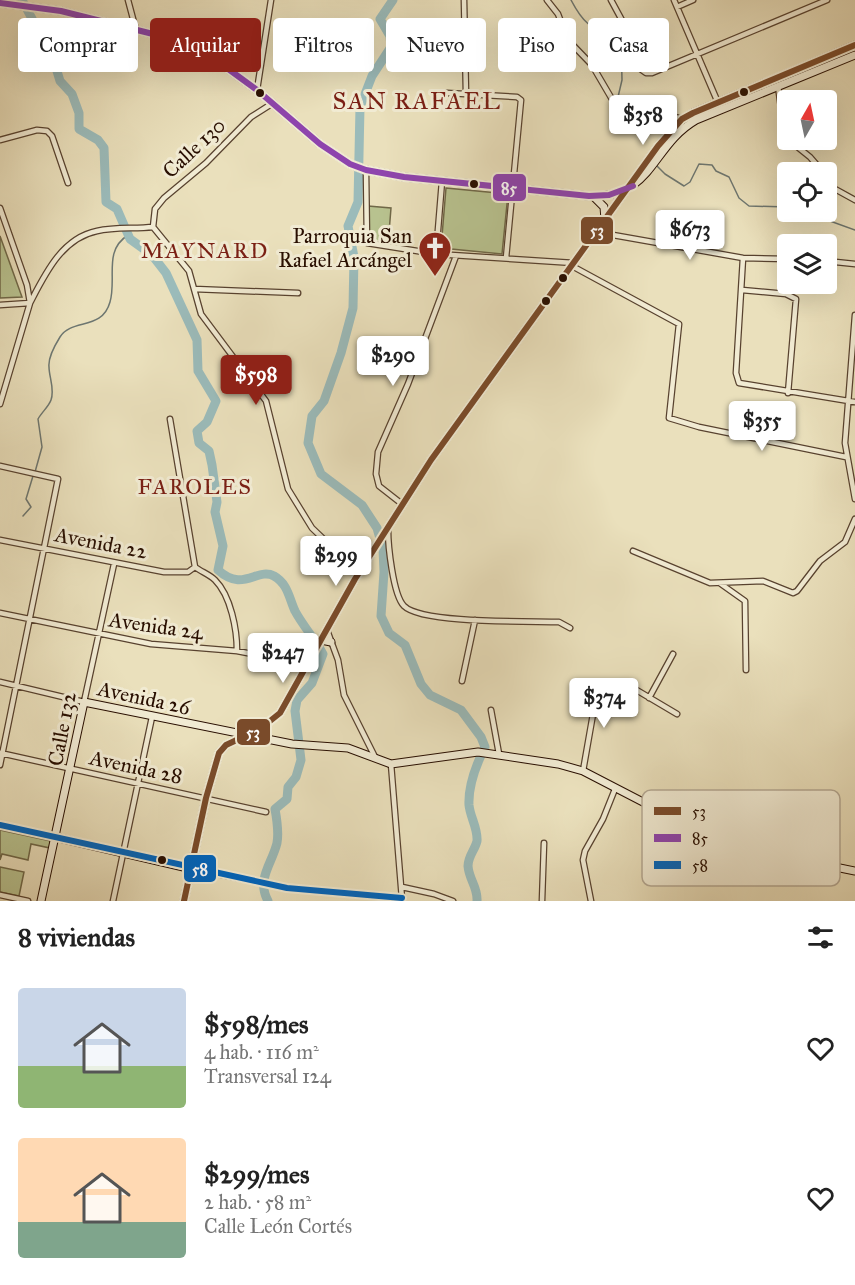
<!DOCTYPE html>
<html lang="es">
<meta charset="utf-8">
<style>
:root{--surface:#fff;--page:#f2f2f2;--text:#222;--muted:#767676;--accent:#8f2418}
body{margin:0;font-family:"IM FELL Great Primer",serif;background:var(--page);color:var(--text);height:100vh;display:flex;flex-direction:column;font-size:22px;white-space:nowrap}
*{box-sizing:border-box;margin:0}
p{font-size:20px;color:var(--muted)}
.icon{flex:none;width:33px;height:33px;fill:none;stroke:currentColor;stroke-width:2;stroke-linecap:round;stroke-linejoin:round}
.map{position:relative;height:901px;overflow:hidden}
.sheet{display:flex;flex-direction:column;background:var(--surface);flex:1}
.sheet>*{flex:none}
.banner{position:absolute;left:18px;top:18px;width:819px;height:54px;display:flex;gap:12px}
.needle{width:39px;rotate:9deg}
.tools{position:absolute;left:777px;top:90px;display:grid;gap:12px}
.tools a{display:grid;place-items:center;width:60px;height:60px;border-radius:6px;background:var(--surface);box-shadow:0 6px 24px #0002;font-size:30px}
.price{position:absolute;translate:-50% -51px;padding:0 14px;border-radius:6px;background:#fff;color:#222;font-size:20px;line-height:39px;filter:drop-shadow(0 2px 3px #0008)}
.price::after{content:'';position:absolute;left:50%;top:36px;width:18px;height:14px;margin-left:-9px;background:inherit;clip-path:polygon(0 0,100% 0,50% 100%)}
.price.active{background:var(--accent);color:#fff}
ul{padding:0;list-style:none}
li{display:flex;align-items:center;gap:18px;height:150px;padding:0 18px}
li span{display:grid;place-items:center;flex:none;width:168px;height:120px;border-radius:6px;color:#555}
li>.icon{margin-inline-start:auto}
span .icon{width:72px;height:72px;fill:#fffc;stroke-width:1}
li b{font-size:26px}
h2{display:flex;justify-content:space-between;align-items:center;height:72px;padding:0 18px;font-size:26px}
.pill{padding:0 21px;border-radius:6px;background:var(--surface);box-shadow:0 6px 24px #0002;font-size:21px;line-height:54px}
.pill.active{background:var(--accent);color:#fff}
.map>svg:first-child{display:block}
</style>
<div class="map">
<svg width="855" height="901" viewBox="0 0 855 901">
<rect width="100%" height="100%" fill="#eae0bc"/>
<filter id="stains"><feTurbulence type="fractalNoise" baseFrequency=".00333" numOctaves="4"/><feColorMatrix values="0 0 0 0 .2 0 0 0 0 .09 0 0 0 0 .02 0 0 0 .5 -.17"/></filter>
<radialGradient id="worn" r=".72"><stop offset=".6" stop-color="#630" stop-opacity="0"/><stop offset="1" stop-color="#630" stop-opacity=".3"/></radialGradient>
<path fill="#b8c28f" stroke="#706848" stroke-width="1.5" d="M446,188L508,194L502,254L441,248Z
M368,206L391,208L388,245L368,242Z
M0,236L22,297L0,298Z
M0,830L51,841L50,848L31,844L28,860L2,854L0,860Z
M0,867L24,872L19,896L0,892Z"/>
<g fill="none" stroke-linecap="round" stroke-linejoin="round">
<path stroke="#6d7670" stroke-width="1.5" d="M571,0C582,21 591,32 615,31L621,37L622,80L618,97L637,114H645
M657,166L665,174L684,186L690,182L699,164L712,165L716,171L729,177L739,198L749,206L788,207
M805,212L855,230
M35,472L42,447L38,419C42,412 49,406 51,400C55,389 49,377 49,367C48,358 55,345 60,337C72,318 102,331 110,302C117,278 103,251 128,235
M23,516L31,507L26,499L33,476"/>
<path stroke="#9bbbba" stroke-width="9" d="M22,0L53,58L60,81L72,94L79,113V129L98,140L104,148L106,202L117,209L130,239L152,255L166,273L197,340L198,371L216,401L207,422L197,431L199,443L209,451L212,465L217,502L215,512L223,546L218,570C243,593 257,567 274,576C288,584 289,598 295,611C303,626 315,639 323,654L312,683L297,700L295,711L301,760L296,777L288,787L287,799L275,809C277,820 279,832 277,843C272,864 256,879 268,901
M393,0L380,19L390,36L391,47L372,76L360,107L358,202L348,226L354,257L353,308L341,353L324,401L312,416L308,443L321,474L362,505L377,528L383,549L384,572L381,616L389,633L405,645L421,684L430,695L461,710L481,737L485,747C476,765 468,785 469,805C470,817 478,828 477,841C475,850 468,856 468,866C469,880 478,887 477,901"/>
<defs>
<path id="street" d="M128,0L136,30
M464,0L466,94
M547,0L558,14L568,40L592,65L616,106L640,121L671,116L682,119
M611,0L631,37L636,66L646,73H652L827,0
M674,0L719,105
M677,7L693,0
M778,86L785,137L810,157L823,172
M257,90L271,0
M447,93L517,97L521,100L506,258
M0,140L37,130L47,131L52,136L68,183
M366,170L367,243L436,254L574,263
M826,178L835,189L855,200
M0,208L27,285L30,303L0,404
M153,227L189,271L201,314L266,401L288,489L312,528L359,573
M153,227L155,209L164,198L206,163L251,117L273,103
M596,232L743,258L788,259
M436,254L442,181
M743,258L736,373L739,383L855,402
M826,261L855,264
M572,266L679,324L669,418L699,427L846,457
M194,289L298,293
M742,290L786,294L796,299L788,393
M30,303C45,274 62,238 97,231C115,227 134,229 153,227
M0,305L30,303
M855,315L845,443L855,499
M170,419L195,567
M0,466L58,479L0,765
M402,504L379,486L376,474L378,452L408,384L456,256
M388,529C388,545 393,595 404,606C422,624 530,621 559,622L570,628
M0,540L164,572H188L195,567
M633,551L710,583L763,581L793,593L797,591L820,561L845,542L855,519
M195,567C202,572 210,575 215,580C231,596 237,630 237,651
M721,584L745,601L746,670
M0,613L151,644L237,651L308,665
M327,630L338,660L344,695L375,757
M462,681L475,620
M0,682L84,702L114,564
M649,698L673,654
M491,710L499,754
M0,753L266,812
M391,764L402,899
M583,771L596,697L611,685L623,682L677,714
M0,825L55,837
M192,869L287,888L402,898
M402,887L434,894L453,901
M0,895L28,901
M113,901L152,717
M542,901L544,843
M591,901L583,860L585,851L603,819L615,789"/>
<path id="secondary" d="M0,3L61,11L173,39L205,52L257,90L320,144L350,164L366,170L404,177L589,196C653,199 651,146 696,120L855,55
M594,197L604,207L605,220
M321,640L331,642
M55,837L192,869
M41,901L84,702L292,744L348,748L391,764L478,752L558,764L583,771L668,815L714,832L801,860L855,871
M184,901L206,798L219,753L226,745L260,729L280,713L355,579L431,460L658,146L682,119L693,113L855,45"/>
</defs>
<use href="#street" stroke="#58422f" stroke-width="7"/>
<use href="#secondary" stroke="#280e00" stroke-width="9"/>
<use href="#street" stroke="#f1ebd3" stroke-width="4.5"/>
<use href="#secondary" stroke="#f1ebd3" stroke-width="7"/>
<defs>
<path id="bus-1" d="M184,901L206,798L219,753L226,745L260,729L280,713L355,579L431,460L658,146L682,119L693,113L855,45"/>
<path id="bus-2" d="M0,3L61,11L173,39L205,52L257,90L320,144L350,164L366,170L404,177L589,196L609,195L633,186"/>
<path id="bus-3" d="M0,825L287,888L402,898"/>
</defs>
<use href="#bus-1" stroke="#f1ebd3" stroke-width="10"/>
<use href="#bus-2" stroke="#f1ebd3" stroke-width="10"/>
<use href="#bus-3" stroke="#f1ebd3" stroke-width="10"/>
<use href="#bus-1" stroke="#7a4b2a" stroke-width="6"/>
<use href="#bus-2" stroke="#8e44ad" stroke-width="6"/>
<use href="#bus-3" stroke="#0065bd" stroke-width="6"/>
</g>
<defs>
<symbol id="church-pin" viewBox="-11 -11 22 30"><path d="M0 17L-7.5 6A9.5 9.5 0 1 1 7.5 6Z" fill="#8f2418" stroke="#f1ebd3"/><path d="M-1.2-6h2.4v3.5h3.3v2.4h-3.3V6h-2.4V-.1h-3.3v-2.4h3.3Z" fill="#fff"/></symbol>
</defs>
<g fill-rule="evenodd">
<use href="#church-pin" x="416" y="229" width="38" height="52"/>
</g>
<g fill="#280e00" stroke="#f1ebd3" stroke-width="2">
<circle cx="744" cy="92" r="5"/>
<circle cx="260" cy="93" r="5"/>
<circle cx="474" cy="184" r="5"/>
<circle cx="563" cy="278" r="5"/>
<circle cx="546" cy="301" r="5"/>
<circle cx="162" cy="860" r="5"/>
</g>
<g text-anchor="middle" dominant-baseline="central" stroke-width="6" stroke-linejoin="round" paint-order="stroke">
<g font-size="21" fill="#280e00" stroke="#f1ebd3">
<text transform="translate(194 148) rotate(-43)">Calle 130</text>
<text transform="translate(101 543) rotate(11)">Avenida 22</text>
<text transform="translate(156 626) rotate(8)">Avenida 24</text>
<text transform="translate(144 698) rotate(12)">Avenida 26</text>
<text transform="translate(62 729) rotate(-79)">Calle 132</text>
<text transform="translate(136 767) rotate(12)">Avenida 28</text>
</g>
<g font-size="21" fill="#280e00" stroke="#f1ebd3" text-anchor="end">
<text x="412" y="236">Parroquia San<tspan x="412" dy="24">Rafael Arcángel</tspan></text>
</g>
<g font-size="22" letter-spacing="1.5" fill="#7a1f14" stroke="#f1ebd3">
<text x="205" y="250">MAYNARD</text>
<text x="195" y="486">FAROLES</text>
</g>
<g font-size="24" letter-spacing="1.5" fill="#7a1f14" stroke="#f1ebd3">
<text x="417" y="101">SAN RAFAEL</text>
</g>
</g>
<rect x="642" y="790" width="198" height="96" rx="9" fill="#f1ebd3" stroke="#b5a994" stroke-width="1.5"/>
<rect x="654" y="807" width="27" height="8" fill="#7a4b2a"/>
<rect x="654" y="834" width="27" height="8" fill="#8e44ad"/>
<rect x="654" y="861" width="27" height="8" fill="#0065bd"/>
<g font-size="16" fill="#280e00">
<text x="692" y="817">53</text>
<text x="692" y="844">85</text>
<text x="692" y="871">58</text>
</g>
<g stroke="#f1ebd3" stroke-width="2">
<rect x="492" y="173" width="35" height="29" rx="6" fill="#8e44ad"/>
<rect x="580" y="216" width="34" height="29" rx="6" fill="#7a4b2a"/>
<rect x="236" y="718" width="35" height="28" rx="6" fill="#7a4b2a"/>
<rect x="183" y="854" width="34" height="29" rx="6" fill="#0065bd"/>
</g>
<g font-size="16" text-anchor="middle" font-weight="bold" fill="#fff">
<text x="509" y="194">85</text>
<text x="597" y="236">53</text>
<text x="253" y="738">53</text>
<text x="200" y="875">58</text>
</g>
<rect width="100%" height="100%" filter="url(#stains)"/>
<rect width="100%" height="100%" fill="url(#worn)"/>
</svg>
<div class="tools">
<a><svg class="needle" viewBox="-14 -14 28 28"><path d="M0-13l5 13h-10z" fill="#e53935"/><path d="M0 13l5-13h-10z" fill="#767676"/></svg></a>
<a><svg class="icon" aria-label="locate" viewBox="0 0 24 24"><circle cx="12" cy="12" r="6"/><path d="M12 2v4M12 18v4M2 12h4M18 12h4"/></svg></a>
<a><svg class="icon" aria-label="layers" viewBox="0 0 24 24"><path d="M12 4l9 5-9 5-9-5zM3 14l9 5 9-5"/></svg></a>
</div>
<b class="price" style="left:643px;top:146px">$358</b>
<b class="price" style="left:690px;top:261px">$673</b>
<b class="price" style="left:393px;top:387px">$290</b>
<b class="price active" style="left:256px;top:406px">$598</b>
<b class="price" style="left:762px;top:452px">$355</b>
<b class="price" style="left:336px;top:587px">$299</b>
<b class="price" style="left:283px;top:684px">$247</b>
<b class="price" style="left:604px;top:729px">$374</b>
<div class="banner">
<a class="pill">Comprar</a>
<a class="pill active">Alquilar</a>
<a class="pill">Filtros</a>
<a class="pill">Nuevo</a>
<a class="pill">Piso</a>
<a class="pill">Casa</a>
</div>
</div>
<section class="sheet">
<h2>8 viviendas<svg class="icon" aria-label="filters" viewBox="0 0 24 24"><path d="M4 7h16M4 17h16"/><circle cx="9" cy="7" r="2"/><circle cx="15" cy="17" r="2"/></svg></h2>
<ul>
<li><span style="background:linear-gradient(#c9d6e8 65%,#8fb573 0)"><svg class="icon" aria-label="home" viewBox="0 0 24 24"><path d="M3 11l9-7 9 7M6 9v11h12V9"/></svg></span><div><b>$598/mes</b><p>4 hab. · 116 m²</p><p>Transversal 124</p></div><svg class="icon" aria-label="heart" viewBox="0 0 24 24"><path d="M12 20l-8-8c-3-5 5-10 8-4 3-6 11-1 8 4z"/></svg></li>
<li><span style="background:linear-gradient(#ffd9b3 70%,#7fa58c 0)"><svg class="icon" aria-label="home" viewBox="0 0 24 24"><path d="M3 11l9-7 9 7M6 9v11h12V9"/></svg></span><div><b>$299/mes</b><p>2 hab. · 58 m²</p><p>Calle León Cortés</p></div><svg class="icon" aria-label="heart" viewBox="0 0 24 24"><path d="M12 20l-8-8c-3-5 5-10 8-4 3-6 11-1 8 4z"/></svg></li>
</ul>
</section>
